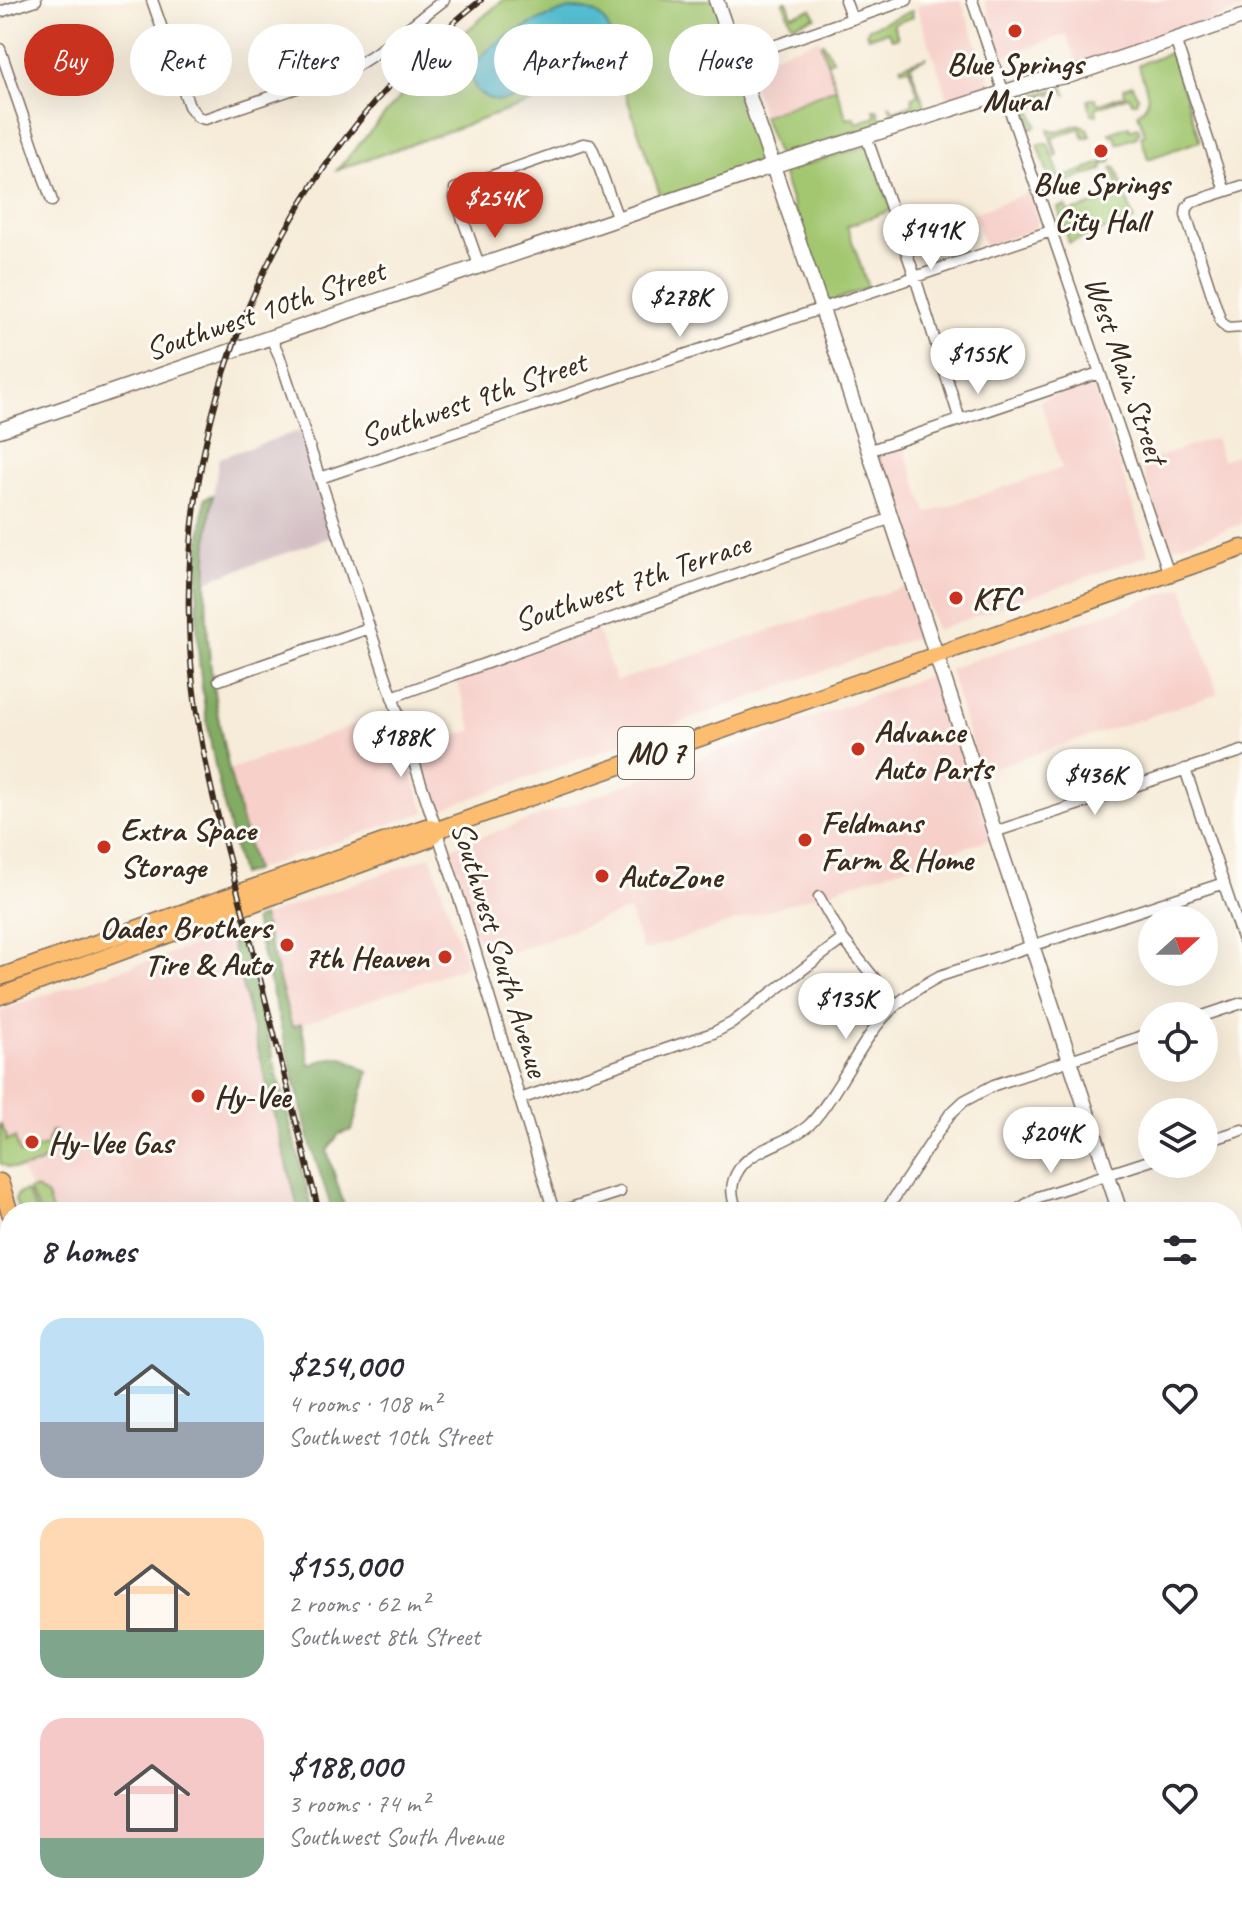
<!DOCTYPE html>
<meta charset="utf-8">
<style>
:root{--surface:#fff;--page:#f7f7f7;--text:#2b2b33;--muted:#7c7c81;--accent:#c8321e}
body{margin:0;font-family:Caveat,sans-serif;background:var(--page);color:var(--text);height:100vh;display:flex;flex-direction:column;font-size:30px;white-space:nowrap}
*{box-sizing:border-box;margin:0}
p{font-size:26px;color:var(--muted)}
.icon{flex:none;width:44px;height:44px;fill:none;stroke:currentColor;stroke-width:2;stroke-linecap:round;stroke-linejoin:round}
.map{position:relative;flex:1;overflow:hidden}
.details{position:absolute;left:0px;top:1202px;width:1242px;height:714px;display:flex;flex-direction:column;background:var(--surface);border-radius:32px 32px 0 0;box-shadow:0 8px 32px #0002}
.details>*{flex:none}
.guide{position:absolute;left:24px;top:24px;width:800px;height:72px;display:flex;gap:16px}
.needle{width:52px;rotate:69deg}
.controls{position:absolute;left:1138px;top:906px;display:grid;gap:16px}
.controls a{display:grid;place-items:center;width:80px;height:80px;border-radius:50%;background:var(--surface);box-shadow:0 8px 32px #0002;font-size:40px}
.price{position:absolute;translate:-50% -68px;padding:0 18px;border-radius:28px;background:#fff;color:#222;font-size:26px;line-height:52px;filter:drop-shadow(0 2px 4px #0008)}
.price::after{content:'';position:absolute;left:50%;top:48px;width:24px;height:18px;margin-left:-12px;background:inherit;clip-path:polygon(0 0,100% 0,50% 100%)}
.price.on{background:var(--accent);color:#fff}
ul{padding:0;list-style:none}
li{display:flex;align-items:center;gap:24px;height:200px;padding:0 40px}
li span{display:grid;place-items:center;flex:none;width:224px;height:160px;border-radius:24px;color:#555}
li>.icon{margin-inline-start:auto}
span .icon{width:96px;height:96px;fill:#fffc;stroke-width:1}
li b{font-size:34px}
h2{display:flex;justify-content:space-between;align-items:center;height:96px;padding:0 40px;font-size:34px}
.tag{padding:0 28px;border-radius:36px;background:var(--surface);box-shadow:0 8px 32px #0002;font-size:28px;line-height:72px}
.tag.on{background:var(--accent);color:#fff}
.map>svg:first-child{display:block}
</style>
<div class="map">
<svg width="1242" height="1915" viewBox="0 0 1242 1915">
<rect width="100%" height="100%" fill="#fdfcf7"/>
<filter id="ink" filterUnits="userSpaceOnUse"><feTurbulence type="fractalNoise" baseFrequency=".0125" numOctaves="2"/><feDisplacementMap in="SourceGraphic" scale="16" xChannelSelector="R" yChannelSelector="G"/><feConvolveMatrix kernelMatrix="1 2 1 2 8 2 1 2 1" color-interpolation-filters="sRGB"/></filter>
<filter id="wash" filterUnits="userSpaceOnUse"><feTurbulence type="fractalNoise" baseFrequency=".006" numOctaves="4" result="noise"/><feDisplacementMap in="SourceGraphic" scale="32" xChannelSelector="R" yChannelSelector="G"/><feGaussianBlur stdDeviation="1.8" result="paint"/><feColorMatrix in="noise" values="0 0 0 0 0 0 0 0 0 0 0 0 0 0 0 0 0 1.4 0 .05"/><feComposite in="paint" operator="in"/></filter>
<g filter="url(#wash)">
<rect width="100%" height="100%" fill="#f7ecd9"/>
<path fill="#f7d0ca" d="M934,0H961L992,87L950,105L916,6Z
M985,0H1242V10L1078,66L1066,34L1003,57Z
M819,39L836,88L763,116L748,67L754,62Z
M1028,193L1038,221L1035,229L984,246L974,213Z
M1084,386H1092L1095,390L1149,555L936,630L877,457L879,455L903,445L927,513L1062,468L1040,400Z
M1215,438L1222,460L1242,453V524L1173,547L1167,542L1141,463Z
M906,586L922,634L920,636L439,810L432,802L413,751L473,730L456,679L596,627L616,681Z
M1183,587L1218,694L980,772L949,669Z
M933,674L937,678L991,839L643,951L629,910L484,962L451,848Z
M392,712L425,812L255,870L227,770Z
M431,856L467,966L292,1028L262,917Z
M229,934L299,1212H43L0,1131V1010Z
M0,1335L10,1352V1411L0,1414Z"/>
<path fill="#d2bec2" d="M299,431L334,536L206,581L210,516L219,458Z"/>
<path fill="#a3c771" stroke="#6f7848" stroke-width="2" d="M503,0H716L772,166L663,203L618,72L337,170L431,61Z
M787,1L792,15L811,9L816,17L792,25L783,2Z
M912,11L913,17L893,24L898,37L892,39L888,32L868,37L866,33L869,28Z
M823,43L833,60L827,62L847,119L854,117L857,123L876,117L874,110L877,109L881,119L880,124L780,156L776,152L763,116L836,88L821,45Z
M1171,53L1200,141L1148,159L1141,136L1145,134L1138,113C1158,100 1141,82 1139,64Z
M927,57L910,65L927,112L898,120L894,119L889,104L894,111L913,104L912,97L918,94L909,68L902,69L901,66Z
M1132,85L1138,97L1136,102H1132L1129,96L1096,108L1097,115L1091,114L1088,100L1095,98L1098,104L1125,95L1124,88Z
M1064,87L1067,96L1063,90L1036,99L1037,106L1031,109L1037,126L1032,128L1022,98Z
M1079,124L1088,129L1091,136L1084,138L1080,128L1052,138L1058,156L1056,157L1048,130L1056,132Z
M1129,126L1130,130L1138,127L1140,132L1136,134L1137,137L1118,144L1115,136L1110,135L1109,133Z
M1038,144H1048L1060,177L1050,180Z
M869,145L892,210L847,226L868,287L831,302L823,299L782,172Z
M1112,158L1111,162L1103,165L1102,170L1052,187L1051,182L1081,171L1085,173V170Z
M1116,167L1134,220L1069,243L1058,208L1066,206L1068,212H1071L1121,196L1112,168Z
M0,1123L7,1137L6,1141L15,1138L20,1154L48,1145L47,1140L51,1136L50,1132L54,1131L55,1150C45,1167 15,1174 0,1163Z
M36,1189L47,1196L52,1212H40L28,1190Z
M25,1191L27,1193L37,1212H19L15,1200L18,1194Z"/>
<path fill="#82ac63" stroke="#5e6b40" stroke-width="2" d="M213,495C193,632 219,740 255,870L241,875C224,808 207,740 200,670C194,613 198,555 205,498Z
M262,917L292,1027L301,1024L310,1065C339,1054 343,1054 368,1072L352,1130L339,1134L327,1151L346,1212H333L311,1146L254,920Z
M241,933L313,1212H299L229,934Z"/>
<path fill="#56bfd3" stroke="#487478" stroke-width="2" d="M570,9C590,9 603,12 610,33C603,65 565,64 546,85C530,86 519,101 501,101C491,101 480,96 475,87C455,52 545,16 570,9Z"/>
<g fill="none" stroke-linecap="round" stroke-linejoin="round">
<path stroke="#56bfd3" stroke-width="3" d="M800,1915L807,1908"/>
</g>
</g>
<g filter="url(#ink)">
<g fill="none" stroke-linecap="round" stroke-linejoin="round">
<defs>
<path id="minor" d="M152,0L189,106L198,117L205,119L350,70L376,53L444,0
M845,0L852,19
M972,0L1169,574
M0,12L36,0
M1175,39L1225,191
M0,49L52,201
M736,59L907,0
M866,136L915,277L960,420
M1242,186L1192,202L1187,208L1186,215L1221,322L1227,328L1242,327
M479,265L455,197V189L583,144L590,145L593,150L618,219
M271,338L279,355L462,907L554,1212
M868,451L1099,373
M320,478L1051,231
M219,680L369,628
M392,697L889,519
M1185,769L1242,938
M994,832L1242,751
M819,897L843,939L895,1004
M1203,1016L1242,1003
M520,1099L713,1033L732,1023L843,939
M1204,1142L1242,1130
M558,1212L620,1192
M737,1212C732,1197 729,1185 738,1171C751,1148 788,1144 809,1125C822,1113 831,1096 841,1081C874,1028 883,1006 940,976L1224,883
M885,1212L950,1114L964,1101L994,1085L1152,1033
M1014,1212L1038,1197L1152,1160
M1232,1259L1242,1256
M0,1311L10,1327
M1232,1386L1242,1383
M0,1479L10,1475
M1232,1512L1242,1509
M0,1621L10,1617
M0,1741L10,1743
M1232,1853L1242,1838
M0,1891L10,1887
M815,1906L823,1915
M986,1906L995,1915
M1050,1915L1055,1906
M1191,1915L1197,1906"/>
<path id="tertiary" d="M716,0L822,309L1120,1212
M0,430L772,166L1043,80L1071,75L1242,17
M1232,1549L1242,1580"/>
<path id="secondary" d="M237,1906L239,1915"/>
<path id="primary" d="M0,977L426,827L437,830
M0,996L429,839L437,830L1242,548
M0,1182L10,1213
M0,1245L10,1268
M741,1906L750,1915"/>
</defs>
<use href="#minor" stroke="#7d6e5f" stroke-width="13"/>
<use href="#tertiary" stroke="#7d6e5f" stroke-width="17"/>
<use href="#secondary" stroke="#7d6e5f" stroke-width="17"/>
<use href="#primary" stroke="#7d6e5f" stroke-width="19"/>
<use href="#minor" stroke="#fff" stroke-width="10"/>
<use href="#tertiary" stroke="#fff" stroke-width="14"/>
<use href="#secondary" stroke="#fee5c5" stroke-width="14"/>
<use href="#primary" stroke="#fcbd6f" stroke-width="16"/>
<defs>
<path id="rail" d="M319,1212C295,1116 270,1019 246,923C225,844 202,765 193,684C165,422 275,163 481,0
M496,1906L498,1915"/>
</defs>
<use href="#rail" stroke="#3b2a1e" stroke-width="6"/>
<use href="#rail" stroke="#fdfcf7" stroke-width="3" stroke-dasharray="9" stroke-linecap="butt"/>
</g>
</g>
<g fill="#c8321e" stroke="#fdfcf7" stroke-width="3">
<circle cx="1015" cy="31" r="8"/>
<circle cx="1101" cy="151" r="8"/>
<circle cx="956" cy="598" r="8"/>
<circle cx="858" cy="749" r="8"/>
<circle cx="805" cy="840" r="8"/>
<circle cx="104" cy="847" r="8"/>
<circle cx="602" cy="876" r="8"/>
<circle cx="287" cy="945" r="8"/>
<circle cx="445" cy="957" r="8"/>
<circle cx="198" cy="1096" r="8"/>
<circle cx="32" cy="1142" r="8"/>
</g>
<g text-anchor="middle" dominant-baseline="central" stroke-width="6" stroke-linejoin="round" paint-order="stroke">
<rect fill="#fdfcf7" stroke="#75695f" stroke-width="2" x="618" y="727" width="76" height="52" rx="6"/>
<g font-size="30" font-weight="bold" fill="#3b2a1e">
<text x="656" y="753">MO 7</text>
</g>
<g font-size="32" font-weight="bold" fill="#3b2a1e" stroke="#fdfcf7" text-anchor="start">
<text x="1015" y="63" text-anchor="middle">Blue Springs<tspan x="1015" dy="37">Mural</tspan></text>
<text x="1101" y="183" text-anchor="middle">Blue Springs<tspan x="1101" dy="37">City Hall</tspan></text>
<text x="972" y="598">KFC</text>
<text x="874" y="731">Advance<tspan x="874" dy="37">Auto Parts</tspan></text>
<text x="821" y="822">Feldmans<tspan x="821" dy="37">Farm &amp; Home</tspan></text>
<text x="120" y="829">Extra Space<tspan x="120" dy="37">Storage</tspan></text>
<text x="618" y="876">AutoZone</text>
<text x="271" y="927" text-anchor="end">Oades Brothers<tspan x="271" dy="37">Tire &amp; Auto</tspan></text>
<text x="429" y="957" text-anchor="end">7th Heaven</text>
<text x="214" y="1096">Hy-Vee</text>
<text x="48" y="1142">Hy-Vee Gas</text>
</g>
<g font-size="32" fill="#3b2a1e" stroke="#fdfcf7">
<text transform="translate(265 310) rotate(-19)">Southwest 10th Street</text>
<text transform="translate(1126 370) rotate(71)">West Main Street</text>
<text transform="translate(473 399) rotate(-19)">Southwest 9th Street</text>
<text transform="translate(632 582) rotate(-19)">Southwest 7th Terrace</text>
<text transform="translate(500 949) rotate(73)">Southwest South Avenue</text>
</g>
</g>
</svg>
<div class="controls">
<a><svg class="needle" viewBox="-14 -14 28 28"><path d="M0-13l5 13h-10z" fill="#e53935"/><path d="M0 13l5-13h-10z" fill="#7c7c81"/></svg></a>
<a><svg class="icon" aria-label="locate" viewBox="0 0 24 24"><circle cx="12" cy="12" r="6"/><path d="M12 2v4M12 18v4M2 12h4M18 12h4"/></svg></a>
<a><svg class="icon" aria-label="layers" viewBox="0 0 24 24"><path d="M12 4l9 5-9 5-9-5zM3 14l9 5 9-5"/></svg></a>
</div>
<b class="price on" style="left:495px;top:240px">$254K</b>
<b class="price" style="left:931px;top:272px">$141K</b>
<b class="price" style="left:680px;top:339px">$278K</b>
<b class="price" style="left:978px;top:396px">$155K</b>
<b class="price" style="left:401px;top:779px">$188K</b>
<b class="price" style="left:1095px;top:817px">$436K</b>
<b class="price" style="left:846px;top:1041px">$135K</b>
<b class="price" style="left:1051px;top:1175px">$204K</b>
<div class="guide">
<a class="tag on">Buy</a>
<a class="tag">Rent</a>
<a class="tag">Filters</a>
<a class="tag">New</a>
<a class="tag">Apartment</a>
<a class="tag">House</a>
</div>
<section class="details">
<h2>8 homes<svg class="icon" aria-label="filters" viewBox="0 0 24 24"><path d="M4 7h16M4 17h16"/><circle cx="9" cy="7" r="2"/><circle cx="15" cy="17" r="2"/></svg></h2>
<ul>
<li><span style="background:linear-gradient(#bfe0f5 65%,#9aa5b1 0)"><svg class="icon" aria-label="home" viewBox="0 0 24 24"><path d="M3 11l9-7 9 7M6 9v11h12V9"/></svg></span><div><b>$254,000</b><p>4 rooms · 108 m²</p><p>Southwest 10th Street</p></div><svg class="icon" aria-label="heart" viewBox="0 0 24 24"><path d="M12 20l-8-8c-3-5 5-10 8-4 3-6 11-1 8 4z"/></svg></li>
<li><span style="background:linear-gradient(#ffd9b3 70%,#7fa58c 0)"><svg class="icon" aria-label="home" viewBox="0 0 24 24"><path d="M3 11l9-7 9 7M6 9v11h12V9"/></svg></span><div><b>$155,000</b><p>2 rooms · 62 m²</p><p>Southwest 8th Street</p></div><svg class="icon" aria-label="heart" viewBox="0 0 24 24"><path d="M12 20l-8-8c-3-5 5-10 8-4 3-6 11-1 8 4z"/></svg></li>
<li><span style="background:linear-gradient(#f6c9c9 75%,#7fa58c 0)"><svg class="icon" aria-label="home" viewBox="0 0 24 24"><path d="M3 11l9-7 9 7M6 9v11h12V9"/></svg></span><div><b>$188,000</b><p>3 rooms · 74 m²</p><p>Southwest South Avenue</p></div><svg class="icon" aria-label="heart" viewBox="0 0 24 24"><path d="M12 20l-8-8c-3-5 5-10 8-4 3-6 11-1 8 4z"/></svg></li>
</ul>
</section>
</div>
